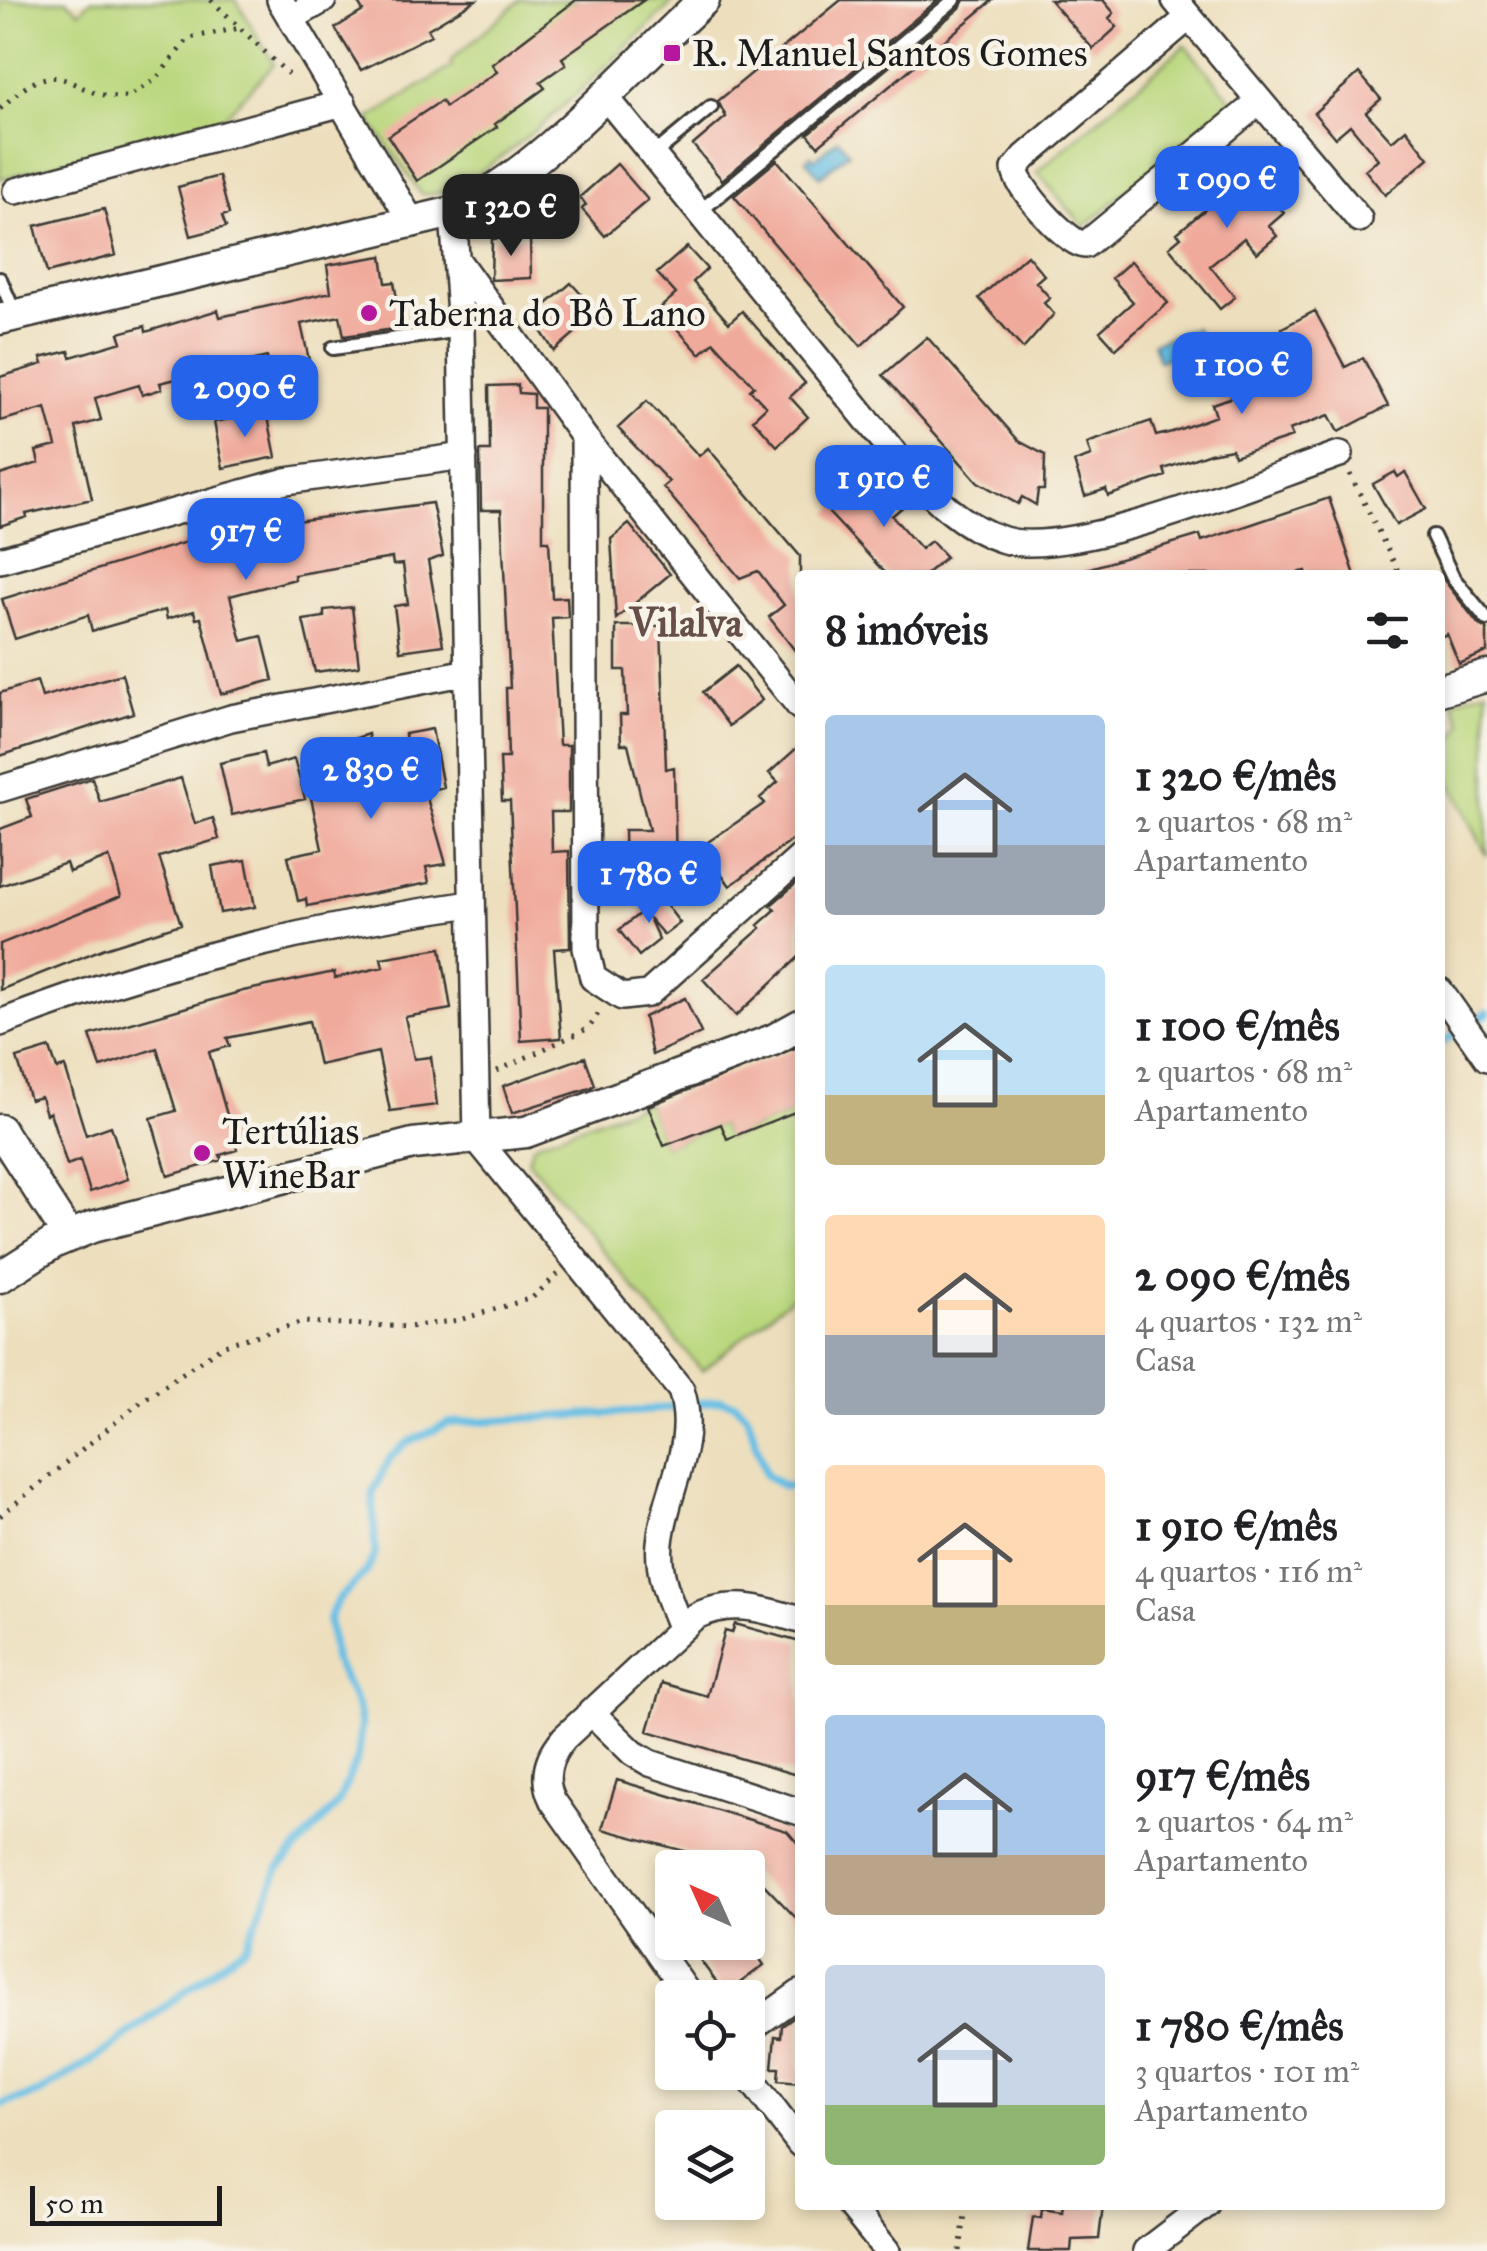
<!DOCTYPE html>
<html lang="pt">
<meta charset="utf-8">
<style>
:root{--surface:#fff;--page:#f2f2f2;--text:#202124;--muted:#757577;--accent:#2563eb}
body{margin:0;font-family:"IM FELL Great Primer",serif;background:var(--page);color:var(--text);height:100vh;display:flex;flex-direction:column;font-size:38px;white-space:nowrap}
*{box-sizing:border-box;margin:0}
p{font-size:32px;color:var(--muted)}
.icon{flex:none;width:55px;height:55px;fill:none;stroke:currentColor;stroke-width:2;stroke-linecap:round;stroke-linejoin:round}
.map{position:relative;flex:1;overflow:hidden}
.sheet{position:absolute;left:795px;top:570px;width:650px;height:1640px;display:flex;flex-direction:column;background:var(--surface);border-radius:10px;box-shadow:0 5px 15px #0003}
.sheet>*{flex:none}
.needle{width:65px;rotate:315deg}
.controls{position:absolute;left:655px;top:1850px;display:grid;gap:20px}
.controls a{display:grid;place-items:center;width:110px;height:110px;border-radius:10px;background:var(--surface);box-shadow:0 5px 15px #0003;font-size:50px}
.scale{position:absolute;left:30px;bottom:25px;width:192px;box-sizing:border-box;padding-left:10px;border:5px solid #1c1c1c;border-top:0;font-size:28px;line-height:35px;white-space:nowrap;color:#1c1c1c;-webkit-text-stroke:8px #f7f3e8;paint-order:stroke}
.price{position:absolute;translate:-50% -85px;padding:0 22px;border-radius:20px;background:var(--accent);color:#fff;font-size:32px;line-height:65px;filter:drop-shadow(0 2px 5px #0008)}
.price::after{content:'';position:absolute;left:50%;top:60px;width:30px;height:22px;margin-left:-15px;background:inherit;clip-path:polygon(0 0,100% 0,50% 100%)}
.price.current{background:#222;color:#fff}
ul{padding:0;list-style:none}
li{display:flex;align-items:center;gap:30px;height:250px;padding:0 30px}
li span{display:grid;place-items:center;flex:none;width:280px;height:200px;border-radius:10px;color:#555}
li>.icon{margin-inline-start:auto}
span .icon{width:120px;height:120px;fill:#fffc;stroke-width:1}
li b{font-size:42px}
h2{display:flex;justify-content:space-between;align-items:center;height:120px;padding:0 30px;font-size:42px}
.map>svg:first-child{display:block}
</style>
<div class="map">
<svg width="1487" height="2251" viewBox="0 0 1487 2251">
<rect width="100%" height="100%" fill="#f7f3e8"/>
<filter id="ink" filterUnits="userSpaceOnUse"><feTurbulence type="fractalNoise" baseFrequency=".01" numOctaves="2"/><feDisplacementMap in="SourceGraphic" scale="20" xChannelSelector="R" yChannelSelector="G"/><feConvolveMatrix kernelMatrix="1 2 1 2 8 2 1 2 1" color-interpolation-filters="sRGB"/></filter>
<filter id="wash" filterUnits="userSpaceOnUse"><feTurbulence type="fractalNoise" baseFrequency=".0048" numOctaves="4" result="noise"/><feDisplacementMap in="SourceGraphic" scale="40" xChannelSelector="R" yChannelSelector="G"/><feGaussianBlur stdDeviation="2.25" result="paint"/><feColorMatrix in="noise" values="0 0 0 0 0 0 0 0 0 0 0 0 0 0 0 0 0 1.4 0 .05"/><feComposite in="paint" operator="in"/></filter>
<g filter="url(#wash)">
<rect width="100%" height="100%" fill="#eddfbd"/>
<path fill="#bad77d" stroke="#6b7a4c" stroke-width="2.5" d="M0,0H67L80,12L91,0H236L274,64L221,120L0,179Z
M520,0H675C632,40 476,203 421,194L369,119L452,66L450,61Z
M1185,45L1232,100L1084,227L1037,172Z
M1487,689V856L1441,762L1462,724L1453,701Z
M647,1102L664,1146L721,1124L727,1139L800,1110V1290L702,1371L528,1160L533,1145L543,1140Z"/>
<path fill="#68bfe5" stroke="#426e80" stroke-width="2.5" d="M838,139L849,152L820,177L806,160L811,155L815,159Z
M1195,328L1202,346L1159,361L1153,343Z"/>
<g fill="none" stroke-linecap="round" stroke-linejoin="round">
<path stroke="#68bfe5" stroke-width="8" d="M1440,1044L1487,1013
M0,2105L40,2093L108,2050L246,1945L279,1868L338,1804L357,1758L361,1727L357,1705L334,1660L329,1619L337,1601L367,1571L375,1554L373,1492L390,1458L407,1443L449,1423L643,1411L721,1400L736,1404L748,1417L766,1475L783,1486L800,1487"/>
</g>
<g id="blocks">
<path fill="#f0aa9c" d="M356,0H476L428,29L431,35L361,70L335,28L363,11Z
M576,0H644L562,58L566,64L540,82L545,88L495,124L497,127L417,181L388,136L441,101L445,107L497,72L492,64Z
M841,0H938L722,180L693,145L726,117L718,101Z
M964,0H993L818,146L808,134L960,8Z
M1050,0H1103L1114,13L1109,18L1117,27L1093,49Z
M1359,73L1381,99L1366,112L1392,141L1406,129L1429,158L1385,195L1365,170L1378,159L1350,125L1335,138L1314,113Z
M777,160L903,307L861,346L734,196Z
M1241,163L1284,213L1269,226L1277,236L1257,253L1244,238L1210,266L1235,297L1220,309L1169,247L1181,237L1177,233L1220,197L1216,192Z
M617,164L648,200L605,236L582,209L586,205L580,197Z
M219,176L229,214L222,216L226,227L191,236L178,187Z
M104,209L116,255L47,273L35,226Z
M530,237L531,278L491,280L492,239Z
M687,247L707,269L693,282L729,323L742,311L805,383L790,397L808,417L777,446L753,419L766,407L750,390L754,386L714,342L700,354L659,309L676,294L657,273Z
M1027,255L1044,275L1036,282L1050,298L1044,303L1054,314L1023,349L979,298Z
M382,256L386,283L394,282L402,328L344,336L340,316L301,324L309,360L269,369L267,357L160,383L162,389L142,395L139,385L95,398L101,420L76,427L92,499L26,514L27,517L0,526V475L39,463L36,451L56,446L46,408L0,421V377L43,364L41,358L69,351L71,357L122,342L119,333L145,326L146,332L218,310L220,317L331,292L327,265Z
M1131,261L1168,303L1116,349L1100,331L1133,302L1112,278Z
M571,283L598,313L554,351L532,317Z
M1315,311L1345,367L1363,358L1388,406L1338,432L1329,415L1289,430L1292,437L1234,456L1232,449L1210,453L1164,469L1166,476L1108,496L1106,489L1085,496L1074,462L1091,456L1087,443L1151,421L1156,436L1172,432L1216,416L1212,404L1306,372L1282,328Z
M927,337L1019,441L1045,455L1044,490H1038L1036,505L1022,497L1018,504L978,482L883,375Z
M518,385L519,393L533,394V408H543V541H549L552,598L567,597L568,617L552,618L559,745H569V812H551L552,852L569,851L570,948L554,949L561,1038L521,1041L510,801H502L500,758H508L506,688H510L501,510H481L480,451H490L489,386Z
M647,401L699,456L708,448L800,556V657L769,617L784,605L758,571L740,578L663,487L669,482L618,428Z
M267,412L276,457L223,468L214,422Z
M874,471L905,505L892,516L921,549L931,541L946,557L925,575H887L829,513Z
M1395,472L1398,477L1405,472L1426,509L1396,525L1373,484Z
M1329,498L1355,575H1307L1306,571L1286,575H1084L1083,570L1200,535L1202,541Z
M432,503L443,556L428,561L443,645L400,651L394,606L408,604L403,564L393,565L392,558L294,575L295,579L230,596L242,641L262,636L273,680L221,694L201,618L196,619L194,611L167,619L165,610L92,631L88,615L15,639L2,599L202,537L204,545L296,521Z
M629,524L670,574L616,619L611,539Z
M1440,575L1479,625L1487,629V652L1459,664L1447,634L1440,637Z
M352,607L359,666L315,672L303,620L324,617V610Z
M616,626H661L666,769L674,767L676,875L625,876L624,830H649L628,744H621L620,715H627L625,670H616Z
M736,666L762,700L729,726L703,692Z
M122,674L133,713L0,756V693L37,681L42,697Z
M432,729L443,787L425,791L446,864L426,867L429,883L307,906L306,899L298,901L288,856L322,849L310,793L323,791L318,751L368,734L371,758L407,754L405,734Z
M800,745V834L730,886L702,846L765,803L760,798L778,782L769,773Z
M263,753L266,767L294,759L305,799L232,815L220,763Z
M92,778L100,802L181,778L195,824L213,818L219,839L159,857L181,924L105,948L0,990V944L121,896L109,857L69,872L66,863L0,886V829L32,817L26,799Z
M246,860L255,907L220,913L212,866Z
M800,880V956L736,1016L703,979L761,928L758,925L775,910L771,905Z
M660,897L680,923L664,935L649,918L659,940L639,956L619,930Z
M441,948L451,1009L405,1017L414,1059L431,1057L437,1105L390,1111L378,1052L319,1065L309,1021L227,1038L230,1046L209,1052L237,1150L220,1155L222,1160L168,1176L151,1118L176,1111L157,1048L101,1067L90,1035L243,991L334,972L335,978L383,967L381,958Z
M685,998L701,1033L652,1055L644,1017Z
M800,1046V1110L727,1139L721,1124L664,1146L648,1106Z
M50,1048L57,1069L65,1067L86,1135L111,1126L128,1179L90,1192L80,1160L67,1165L50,1112L46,1114L41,1097L30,1100L17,1058Z
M585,1057L595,1085L590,1088L512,1113L503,1086Z
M735,1624L800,1642V1776L648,1731L662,1683L707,1696L725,1631L732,1633Z
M617,1780L787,1831L800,1846V1922L748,1868L602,1829Z
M687,1942H748L764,1965L725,1994Z
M800,2013V2083L778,2081L779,2068H772L775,2036L781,2037L782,2026Z
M1063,2205H1103L1099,2239L1072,2240L1071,2251H1028L1033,2217L1041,2218L1042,2209L1062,2212Z"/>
</g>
</g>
<g filter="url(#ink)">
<use href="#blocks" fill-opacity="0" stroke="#3b3934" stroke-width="2.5"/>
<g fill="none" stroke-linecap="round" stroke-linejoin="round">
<defs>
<path id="service" d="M653,155L711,107
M699,212L954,0
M0,279L15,314
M333,348L461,330
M1433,536L1453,578L1487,619"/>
<path id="minor" d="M280,0L413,224
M1175,0L1359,219
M1189,17L1025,157L1015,169C1016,186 1068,245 1085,245L1260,101
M291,18L323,0
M605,96L902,463C931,495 961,527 1004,540C1073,560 1265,479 1340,454
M16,191L343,103
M453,212L461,330L477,1139L681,1390C699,1445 665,1489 660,1543C657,1573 669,1600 680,1627
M459,263L584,437L800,707
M584,437L586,948L593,978L622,997L648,994L800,858
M0,560L286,481L464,456
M0,789L231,718L468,672
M1440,991L1487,1058
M0,1023C153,964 309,927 471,904
M591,1712L633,1753L650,1763L800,1812
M691,1998L553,1801C541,1778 548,1757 564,1738L694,1617C731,1598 763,1609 800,1620
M748,2030L800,1993
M745,2072L800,2144
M850,2205L887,2251
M1146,2251L1206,2205"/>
<path id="tertiary" d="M0,319L453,212C545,170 629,68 704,0
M1440,690L1487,676
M0,1130L68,1235
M0,1277L55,1242L92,1227L413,1144L526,1132L773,1040L800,1025"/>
</defs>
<use href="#service" stroke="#3b3934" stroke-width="18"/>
<use href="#minor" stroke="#3b3934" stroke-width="30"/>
<use href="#tertiary" stroke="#3b3934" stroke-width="35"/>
<path stroke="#3b3934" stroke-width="5" stroke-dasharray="2.5 8" stroke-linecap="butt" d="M211,0L288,74
M0,109C66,44 64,100 128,97L156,79L189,38L240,28
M1350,474L1400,575
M497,1071L589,1028L601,1009
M0,1516L143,1400L224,1345L303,1322L409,1327L459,1320L532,1298L558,1274
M960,2251L965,2214"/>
<use href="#service" stroke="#fff" stroke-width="12"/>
<use href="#minor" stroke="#fff" stroke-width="25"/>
<use href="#tertiary" stroke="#fff" stroke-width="30"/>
</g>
</g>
<g fill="#b5179e" stroke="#f7f3e8" stroke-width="4">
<rect x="662" y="43" width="20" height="20" rx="5"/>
<circle cx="369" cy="313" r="10"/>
<circle cx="202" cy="1153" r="10"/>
</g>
<g text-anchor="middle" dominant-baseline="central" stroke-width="9" stroke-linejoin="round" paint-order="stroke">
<g font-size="38" fill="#1c1c1c" stroke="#f7f3e8" text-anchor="start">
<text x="692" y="53">R. Manuel Santos Gomes</text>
<text x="389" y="313">Taberna do Bô Lano</text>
<text x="222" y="1131">Tertúlias<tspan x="222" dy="44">WineBar</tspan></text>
</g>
<g font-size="40" font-weight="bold" fill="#664e49" stroke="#f7f3e8">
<text x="686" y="622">Vilalva</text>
</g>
</g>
</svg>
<div class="controls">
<a><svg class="needle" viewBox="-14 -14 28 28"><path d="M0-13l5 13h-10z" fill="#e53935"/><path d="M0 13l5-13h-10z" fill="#757577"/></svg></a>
<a><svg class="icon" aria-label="locate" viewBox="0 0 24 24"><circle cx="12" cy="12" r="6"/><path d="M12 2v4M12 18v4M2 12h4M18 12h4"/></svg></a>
<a><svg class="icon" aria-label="layers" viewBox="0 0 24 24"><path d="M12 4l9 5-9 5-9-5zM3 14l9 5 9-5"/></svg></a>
</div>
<div class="scale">50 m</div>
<b class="price" style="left:1227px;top:231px">1 090 €</b>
<b class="price current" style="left:511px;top:259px">1 320 €</b>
<b class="price" style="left:1242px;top:417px">1 100 €</b>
<b class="price" style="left:245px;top:440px">2 090 €</b>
<b class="price" style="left:884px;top:530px">1 910 €</b>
<b class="price" style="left:246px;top:583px">917 €</b>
<b class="price" style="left:371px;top:822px">2 830 €</b>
<b class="price" style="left:649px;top:926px">1 780 €</b>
<section class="sheet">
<h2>8 imóveis<svg class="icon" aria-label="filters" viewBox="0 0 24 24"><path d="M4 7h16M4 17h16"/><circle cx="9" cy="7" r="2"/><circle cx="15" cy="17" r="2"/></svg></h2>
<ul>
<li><span style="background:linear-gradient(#a9c7e8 65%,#9aa5b1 0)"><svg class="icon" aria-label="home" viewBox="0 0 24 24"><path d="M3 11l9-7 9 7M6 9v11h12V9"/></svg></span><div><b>1 320 €/mês</b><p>2 quartos · 68 m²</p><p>Apartamento</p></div></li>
<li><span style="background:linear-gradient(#bfe0f5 65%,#c2b280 0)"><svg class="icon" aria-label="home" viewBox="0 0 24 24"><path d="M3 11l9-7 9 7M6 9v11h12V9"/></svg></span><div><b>1 100 €/mês</b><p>2 quartos · 68 m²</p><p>Apartamento</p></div></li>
<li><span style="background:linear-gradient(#ffd9b3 60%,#9aa5b1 0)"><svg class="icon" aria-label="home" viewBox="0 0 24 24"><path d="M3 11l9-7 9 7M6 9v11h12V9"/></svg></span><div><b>2 090 €/mês</b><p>4 quartos · 132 m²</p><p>Casa</p></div></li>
<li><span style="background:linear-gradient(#ffd9b3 70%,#c2b280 0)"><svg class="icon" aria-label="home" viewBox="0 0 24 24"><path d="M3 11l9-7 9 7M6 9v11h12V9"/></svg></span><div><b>1 910 €/mês</b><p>4 quartos · 116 m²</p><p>Casa</p></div></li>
<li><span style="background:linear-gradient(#a9c7e8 70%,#b9a48a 0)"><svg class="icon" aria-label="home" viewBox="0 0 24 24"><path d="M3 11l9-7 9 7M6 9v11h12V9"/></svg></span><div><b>917 €/mês</b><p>2 quartos · 64 m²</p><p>Apartamento</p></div></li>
<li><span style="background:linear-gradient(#c9d6e8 70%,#8fb573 0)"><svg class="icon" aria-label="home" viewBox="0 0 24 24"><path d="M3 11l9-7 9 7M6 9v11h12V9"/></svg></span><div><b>1 780 €/mês</b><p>3 quartos · 101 m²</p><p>Apartamento</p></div></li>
</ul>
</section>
</div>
